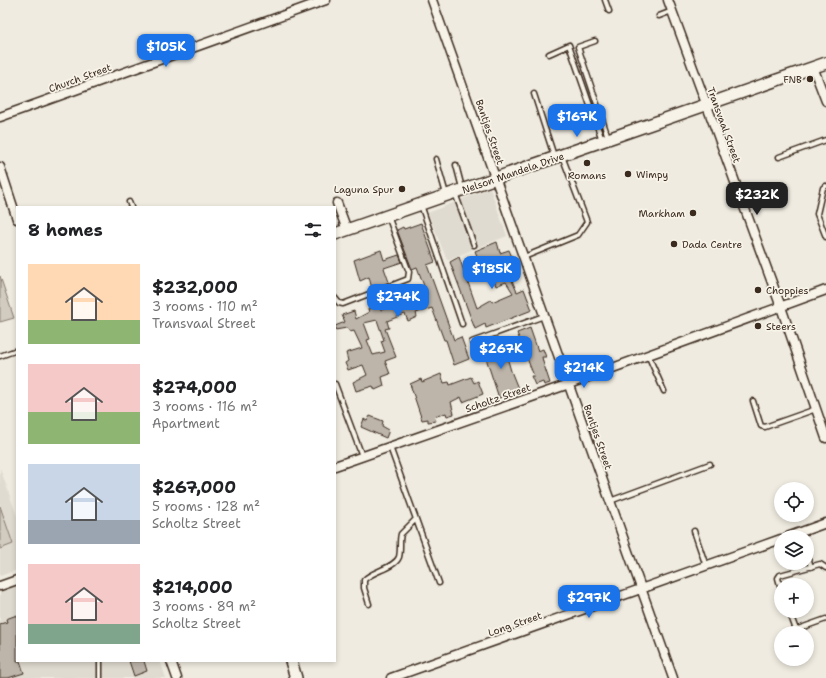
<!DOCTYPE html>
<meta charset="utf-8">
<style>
:root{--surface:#fff;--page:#f2f2f2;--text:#202124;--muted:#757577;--accent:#1a73e8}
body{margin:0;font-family:"Shantell Sans",sans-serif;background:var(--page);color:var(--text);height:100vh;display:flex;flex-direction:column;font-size:15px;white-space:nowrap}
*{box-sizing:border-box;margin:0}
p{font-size:13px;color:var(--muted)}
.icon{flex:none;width:22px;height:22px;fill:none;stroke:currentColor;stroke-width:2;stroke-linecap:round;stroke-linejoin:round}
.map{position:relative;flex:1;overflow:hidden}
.panel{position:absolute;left:16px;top:206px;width:320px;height:456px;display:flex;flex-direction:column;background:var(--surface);border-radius:0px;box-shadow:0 2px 6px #0003}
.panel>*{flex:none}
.buttons{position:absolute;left:774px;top:482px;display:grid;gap:8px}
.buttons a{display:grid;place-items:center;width:40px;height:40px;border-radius:50%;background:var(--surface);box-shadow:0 2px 6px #0003;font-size:20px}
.price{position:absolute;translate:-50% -34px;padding:0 9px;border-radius:8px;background:var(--accent);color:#fff;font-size:13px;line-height:26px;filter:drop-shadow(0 1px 2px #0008)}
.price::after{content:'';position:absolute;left:50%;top:24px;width:12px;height:9px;margin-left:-6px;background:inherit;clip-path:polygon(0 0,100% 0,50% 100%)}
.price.current{background:#222;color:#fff}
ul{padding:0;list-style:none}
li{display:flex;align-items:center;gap:12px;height:100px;padding:0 12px}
li span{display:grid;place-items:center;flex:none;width:112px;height:80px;border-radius:0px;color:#555}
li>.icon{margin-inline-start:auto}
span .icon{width:48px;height:48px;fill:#fffc;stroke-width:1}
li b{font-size:17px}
h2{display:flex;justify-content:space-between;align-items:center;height:48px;padding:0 12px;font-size:17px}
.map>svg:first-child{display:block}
</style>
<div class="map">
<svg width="826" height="678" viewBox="0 0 826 678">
<rect width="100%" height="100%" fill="#efebe0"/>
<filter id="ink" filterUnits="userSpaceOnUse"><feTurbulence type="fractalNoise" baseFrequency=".025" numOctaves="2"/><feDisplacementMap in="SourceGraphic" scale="8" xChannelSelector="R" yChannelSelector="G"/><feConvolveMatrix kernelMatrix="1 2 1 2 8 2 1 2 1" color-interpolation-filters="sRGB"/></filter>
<g filter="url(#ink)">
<path fill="#e0dbd0" d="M490,188L507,236L447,260L428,213Z
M0,468L17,516V570L0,576Z
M17,585V661H160L166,678H0V591Z"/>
<path fill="#d1cbc0" stroke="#867a6f" d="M0,276L14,318L0,322Z
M0,506L13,544L0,549Z"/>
<path fill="#bdb5aa" stroke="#3b2a1e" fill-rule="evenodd" d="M421,223L435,262L427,265L454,340L461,337L469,359L454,365L446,340H444L432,308L416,313L417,317L408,321L405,314L387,321L389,328L385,329L396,357L385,361L390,374L382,377L384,386L375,390L373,386L356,391L353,382L367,375L363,365L348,370L345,363L348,361L346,353L362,348L354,331L350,332L347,328L335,330V326L345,322L342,315L354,311L356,319L369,312L368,309L379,305L381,310L390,307L391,308L401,303V299L409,296L410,300L427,294L417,267L412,269L397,230L403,227L404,229ZM377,320L384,340L381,341L385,352L373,355L367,340L370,339L364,323Z
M497,242L500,253L509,250L512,257L503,260L517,292L524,289L532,310L486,328L485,324L475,329L450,262L459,257L477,308L491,300L492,302L513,293L506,282L496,286L489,265L482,268L475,251Z
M381,250L384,260L399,255L402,262L384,268L389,282L372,289L369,277L360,281L354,260Z
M530,328L538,351L543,349L546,357H542L543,362L550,383L544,385L543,382L535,385L531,376H534L517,333Z
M503,343L511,371L519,391L499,398L483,349L495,344L496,345Z
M441,374L444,383L449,382L450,385L471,377L474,383L478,381L483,394L463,402L461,397L451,402L454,414L447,416L446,413L434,417L436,421L428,422V419L422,420L410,384L421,379L422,382Z
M370,416L383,421L382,426L389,430L386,438L361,427L364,419L367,421Z
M17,615V661H20L24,673L8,678H0V624L7,622L6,619Z
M129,661H144L147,671L134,676Z"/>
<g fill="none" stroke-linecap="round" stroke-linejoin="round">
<defs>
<path id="lane" d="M605,0L609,11
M659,16L672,11
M595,41L578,47L608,137
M549,54L569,45L602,140
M534,94L554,156
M779,157L826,140
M436,159L446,194
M456,165L462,188
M826,186L823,188L817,214L826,237
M455,193L474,245
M129,202L131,207
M421,205L462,324
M524,257L578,235L587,222L562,156
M335,298L339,303L343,304L408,279L409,272L388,216
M472,342L544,316
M648,355L664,391
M0,356L17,350
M335,384L362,456
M753,401L761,426L765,427L816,409
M390,447L439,583
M610,501L710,464
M694,531L706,566
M807,553L811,567
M781,589L778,578L780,575L820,564L826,568
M369,604L364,588V580C372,571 395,568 399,557C401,549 399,541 401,534L415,520
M789,611L795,627L798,629L826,619
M100,661V678"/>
<path id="street" d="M432,0L673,678
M668,0L781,307L826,438
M813,67L826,101
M0,117L326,0
M0,167L17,219
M337,203L347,230
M335,466L569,384L826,290
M787,537L826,523
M0,586L17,580
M171,661L177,678
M391,678L781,539"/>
<path id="secondary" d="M335,234L826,63
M291,661L296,678"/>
</defs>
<use href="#lane" stroke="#3b2a1e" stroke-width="7"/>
<use href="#street" stroke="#3b2a1e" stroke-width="11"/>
<use href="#secondary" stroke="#3b2a1e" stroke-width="14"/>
<use href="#lane" stroke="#f7f3e8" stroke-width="4"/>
<use href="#street" stroke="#f7f3e8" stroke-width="8"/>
<use href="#secondary" stroke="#f7f3e8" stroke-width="11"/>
</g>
</g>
<g fill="#3b2a1e" stroke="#f7f3e8" stroke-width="1.5">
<circle cx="810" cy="79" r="4"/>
<circle cx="587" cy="163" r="4"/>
<circle cx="628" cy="174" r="4"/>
<circle cx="402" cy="189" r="4"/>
<circle cx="693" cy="213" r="4"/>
<circle cx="674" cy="244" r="4"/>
<circle cx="758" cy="290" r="4"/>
<circle cx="758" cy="326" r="4"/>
</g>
<g text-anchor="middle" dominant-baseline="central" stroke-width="3.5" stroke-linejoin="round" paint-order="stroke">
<g font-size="10" fill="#3b2a1e" stroke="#f7f3e8">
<text transform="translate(80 78) rotate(-20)">Church Street</text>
<text transform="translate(724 125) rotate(70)">Transvaal Street</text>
<text transform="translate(490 132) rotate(71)">Bantjes Street</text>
<text transform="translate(513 173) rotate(-19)">Nelson Mandela Drive</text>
<text transform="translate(498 398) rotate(-19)">Scholtz Street</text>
<text transform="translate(598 437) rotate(71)">Bantjes Street</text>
<text transform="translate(515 624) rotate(-19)">Long Street</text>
</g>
<g font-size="10" fill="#3b2a1e" stroke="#f7f3e8" text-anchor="start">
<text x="802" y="79" text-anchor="end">FNB</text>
<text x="636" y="174">Wimpy</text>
<text x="587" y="175" text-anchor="middle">Romans</text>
<text x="394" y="189" text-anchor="end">Laguna Spur</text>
<text x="685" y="213" text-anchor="end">Markham</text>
<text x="682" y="244">Dada Centre</text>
<text x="766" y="290">Choppies</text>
<text x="766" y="326">Steers</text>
</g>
</g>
</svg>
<div class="buttons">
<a><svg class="icon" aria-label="locate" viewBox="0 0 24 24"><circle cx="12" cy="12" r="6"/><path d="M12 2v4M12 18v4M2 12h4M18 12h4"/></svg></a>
<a><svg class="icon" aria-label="layers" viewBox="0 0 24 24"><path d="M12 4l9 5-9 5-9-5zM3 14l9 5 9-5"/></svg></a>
<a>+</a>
<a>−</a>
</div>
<b class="price" style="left:166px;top:68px">$105K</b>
<b class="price" style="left:577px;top:138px">$167K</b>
<b class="price current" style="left:757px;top:216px">$232K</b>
<b class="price" style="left:492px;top:290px">$185K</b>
<b class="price" style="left:398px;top:318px">$274K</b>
<b class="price" style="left:501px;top:370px">$267K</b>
<b class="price" style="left:584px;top:389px">$214K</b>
<b class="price" style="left:589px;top:619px">$297K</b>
<section class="panel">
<h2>8 homes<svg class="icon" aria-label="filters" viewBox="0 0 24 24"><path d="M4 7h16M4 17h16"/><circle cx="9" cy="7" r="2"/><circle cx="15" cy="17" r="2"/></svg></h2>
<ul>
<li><span style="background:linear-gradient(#ffd9b3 70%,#8fb573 0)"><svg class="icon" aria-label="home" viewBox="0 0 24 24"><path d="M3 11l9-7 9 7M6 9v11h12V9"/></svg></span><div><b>$232,000</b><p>3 rooms · 110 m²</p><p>Transvaal Street</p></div></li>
<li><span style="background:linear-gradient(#f6c9c9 60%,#8fb573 0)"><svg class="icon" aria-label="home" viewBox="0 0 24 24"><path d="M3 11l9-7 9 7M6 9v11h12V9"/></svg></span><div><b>$274,000</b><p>3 rooms · 116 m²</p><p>Apartment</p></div></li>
<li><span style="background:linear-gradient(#c9d6e8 70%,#9aa5b1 0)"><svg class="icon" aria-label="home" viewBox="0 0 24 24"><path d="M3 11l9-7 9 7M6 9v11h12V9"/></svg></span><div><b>$267,000</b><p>5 rooms · 128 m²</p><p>Scholtz Street</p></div></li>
<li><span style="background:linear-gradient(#f6c9c9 75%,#7fa58c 0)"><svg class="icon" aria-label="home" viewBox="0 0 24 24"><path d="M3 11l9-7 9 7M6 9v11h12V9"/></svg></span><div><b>$214,000</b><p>3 rooms · 89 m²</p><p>Scholtz Street</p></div></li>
</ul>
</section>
</div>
